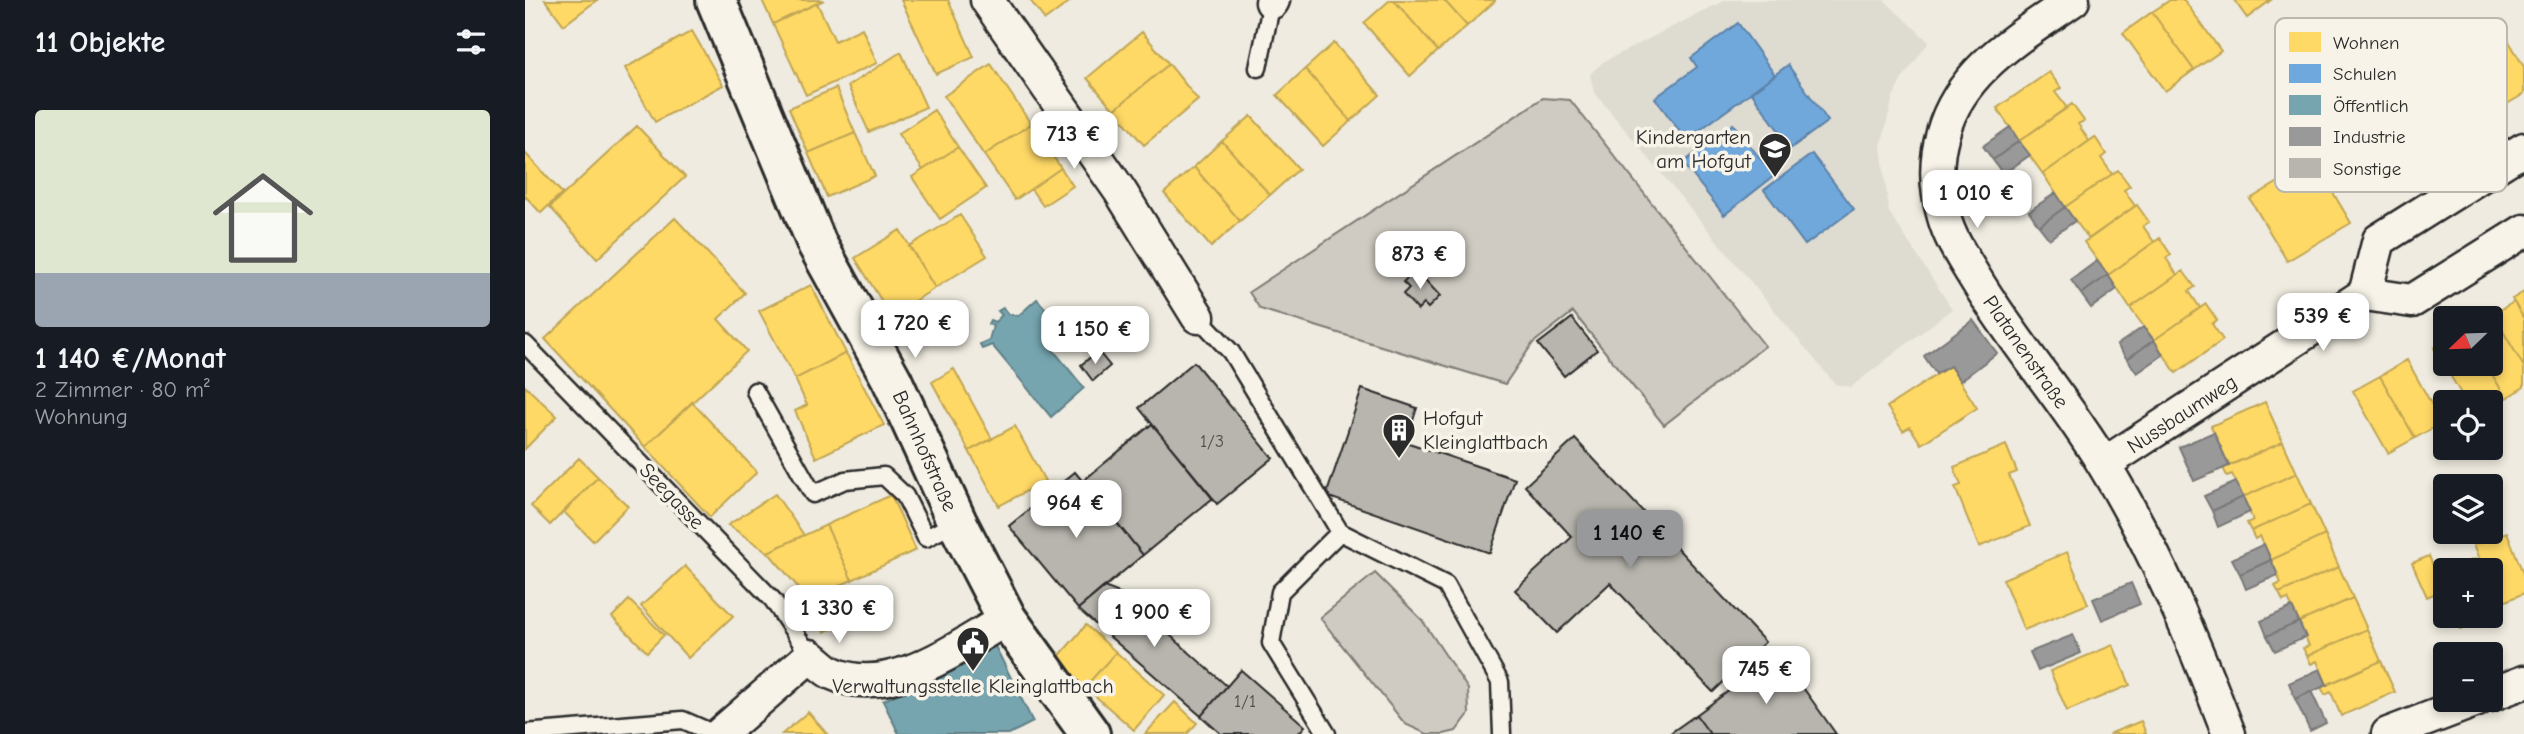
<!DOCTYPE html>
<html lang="de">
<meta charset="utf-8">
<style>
:root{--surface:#171b24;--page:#242831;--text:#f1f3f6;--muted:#9ea1a6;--accent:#98999b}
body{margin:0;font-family:"Comic Neue",sans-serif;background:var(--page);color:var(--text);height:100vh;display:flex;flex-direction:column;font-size:26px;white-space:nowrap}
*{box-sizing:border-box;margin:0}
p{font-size:23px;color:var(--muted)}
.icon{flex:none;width:38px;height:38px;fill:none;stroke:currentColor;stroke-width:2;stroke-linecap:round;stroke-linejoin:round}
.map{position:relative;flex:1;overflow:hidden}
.panel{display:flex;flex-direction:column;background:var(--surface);width:525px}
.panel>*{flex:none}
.needle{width:46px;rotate:247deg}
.controls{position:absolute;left:1908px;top:306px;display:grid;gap:14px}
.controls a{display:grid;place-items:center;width:70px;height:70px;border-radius:7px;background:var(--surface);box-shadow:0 4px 10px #0003;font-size:35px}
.price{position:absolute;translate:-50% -60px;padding:0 16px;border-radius:14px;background:#fff;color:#222;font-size:23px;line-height:46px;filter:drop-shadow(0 2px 4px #0008)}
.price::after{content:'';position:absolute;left:50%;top:42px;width:21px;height:16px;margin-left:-10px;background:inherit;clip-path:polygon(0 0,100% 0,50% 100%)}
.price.current{background:var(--accent);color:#111}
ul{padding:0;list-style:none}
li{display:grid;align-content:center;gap:14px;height:371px;padding:0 35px}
li span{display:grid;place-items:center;height:217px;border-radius:7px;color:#555}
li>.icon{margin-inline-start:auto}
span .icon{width:126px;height:126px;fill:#fffc;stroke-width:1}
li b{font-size:30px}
h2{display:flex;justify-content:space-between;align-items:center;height:84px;padding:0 35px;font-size:30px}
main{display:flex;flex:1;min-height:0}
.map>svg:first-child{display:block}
</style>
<main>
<section class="panel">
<h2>11 Objekte<svg class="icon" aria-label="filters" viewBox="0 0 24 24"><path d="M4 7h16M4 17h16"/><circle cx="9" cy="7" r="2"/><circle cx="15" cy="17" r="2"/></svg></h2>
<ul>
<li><span style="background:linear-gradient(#dfe7d0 75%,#9aa5b1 0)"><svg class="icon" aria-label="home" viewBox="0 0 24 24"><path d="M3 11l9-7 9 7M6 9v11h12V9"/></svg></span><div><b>1 140 €/Monat</b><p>2 Zimmer · 80 m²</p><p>Wohnung</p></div></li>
</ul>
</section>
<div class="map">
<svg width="1999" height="734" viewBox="0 0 1999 734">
<rect width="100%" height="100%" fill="#efebe0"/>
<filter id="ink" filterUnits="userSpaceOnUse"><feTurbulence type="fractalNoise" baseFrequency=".0143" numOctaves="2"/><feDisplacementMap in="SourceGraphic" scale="14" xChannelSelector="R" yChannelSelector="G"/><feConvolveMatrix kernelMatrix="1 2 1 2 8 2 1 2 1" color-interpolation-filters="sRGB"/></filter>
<g filter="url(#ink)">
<path fill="#dedbd1" d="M1200,0H1359L1404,42L1377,79L1368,97L1356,146L1364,212L1427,309L1326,387L1310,384L1069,92L1065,74L1078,62Z"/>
<path fill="#cfcbc2" stroke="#7d7b76" stroke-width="2" d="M1018,98L1045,100L1240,346L1139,425L1048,312L1008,343L980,384L735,309L724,292Z
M850,573L897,620L943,689L944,714L931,731L919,734H902L880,724L795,618Z"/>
<path fill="#ffd966" stroke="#bfa554" stroke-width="2" d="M20,0H72L39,25Z
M237,0H299L248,24Z
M376,0H423L449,57L411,74Z
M505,0H547L520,20Z
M865,0H869L913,51L885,76L839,23Z
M869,0H919L942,26L913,51Z
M919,0H970V1L942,26Z
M1645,0H1659L1696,51L1669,70L1627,12Z
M1709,0H1746L1722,18Z
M292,3L310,41L337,28L352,63L281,95L248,24Z
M1627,12L1669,70L1640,91L1598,33Z
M1975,26L1999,67V94L1960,117L1924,57Z
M167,31L198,85L130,122L100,68Z
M617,32L644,64L589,110L562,78Z
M809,43L855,95L826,121L780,69Z
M376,52L401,107L344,132L323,86Z
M466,64L506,124L459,155L419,96Z
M644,64L673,100L619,145L589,110Z
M780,69L826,121L798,146L752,95Z
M1524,72L1536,88L1530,92L1542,108L1494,141L1472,108Z
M311,88L330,133L283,153L264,108Z
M1547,104L1559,121L1553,124L1564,141L1518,174L1494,141Z
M409,110L433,147L398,170L373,134Z
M726,116L774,169L745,195L697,141Z
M506,124L536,168L490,200L459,155Z
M112,126L160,177L72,259L25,207Z
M330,133L350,176L302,197L283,153Z
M1570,137L1581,154L1576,158L1587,174L1540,207L1518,174Z
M697,141L745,195L715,221L669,167Z
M433,147L461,188L415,219L387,177Z
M0,153L37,193L16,213L1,197L0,199Z
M1789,161L1826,223L1762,261L1725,199Z
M669,167L715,221L686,247L639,193Z
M536,168L548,186L518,206L506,189Z
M1593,170L1605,186L1599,190L1610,206L1564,239L1540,207Z
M1612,205L1624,222L1618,226L1629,242L1583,275L1559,242Z
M435,215L462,256L410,288L384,246Z
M150,218L220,293L193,319L222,351L120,447L20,339Z
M375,230L410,288L366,316L330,258Z
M1635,238L1646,255L1641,258L1652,275L1605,308L1583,275Z
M1658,271L1670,287L1664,291L1675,308L1629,340L1605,308Z
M286,285L321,353L270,379L234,311Z
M1999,292V319L1987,299Z
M1989,302L1999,319V367L1968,314Z
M1681,304L1692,320L1687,324L1698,340L1651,373L1629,340Z
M1968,314L1999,367V387L1981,398L1961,364H1965V318H1960Z
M1920,342V364H1961L1981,398L1965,407V402H1941L1909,348Z
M321,353L359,425L291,458L270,411L282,405L270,379Z
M1882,360L1917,423L1890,438L1855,376Z
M1425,366L1452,408L1396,444L1385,427L1378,431L1362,407Z
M429,369L467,439L444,451L407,382Z
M1855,376L1890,438L1863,453L1828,391Z
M0,386L32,416L0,449Z
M167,402L232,472L185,517L120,447Z
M1740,402L1758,442L1704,466L1686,426Z
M490,426L520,481L474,506L444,451Z
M1758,442L1772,473L1718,497L1707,474L1702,476L1698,468Z
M1481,445L1492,472L1484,475L1505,526L1454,547L1430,487L1436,485L1429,467Z
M54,458L73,477L25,525L6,506Z
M1772,473L1786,504L1726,531L1722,523L1728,520L1718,497Z
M73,477L103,506L68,541L39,512Z
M250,494L279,535L243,552L203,525Z
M366,495L391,550L327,580L301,525Z
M1786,504L1800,535L1746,560L1735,536L1730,539L1726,531Z
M301,525L327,580L284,600L243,552Z
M1982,532L1999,576V593L1972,605L1965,589V570H1958L1948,545Z
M1800,535L1814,567L1754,593L1750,586L1756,583L1746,560Z
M1542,552L1563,604L1499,630L1478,579Z
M1904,556L1918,590L1902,597L1887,563Z
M1950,559L1955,570H1920Z
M160,566L208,616L163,658L116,606Z
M1814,567L1828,598L1774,622L1763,599L1758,601L1754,593Z
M340,588L349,610L299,632L289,610Z
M1965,597L1972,615L1936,629L1931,616H1965Z
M1828,598L1842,629L1782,656L1778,648L1784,646L1774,622Z
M104,600L139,635L122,652L87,617Z
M561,625L591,652L560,687L530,661Z
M1842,629L1856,661L1802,685L1792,661L1786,664L1782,656Z
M1588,645L1605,685L1542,711L1525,671Z
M591,652L639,695L609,730L560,687Z
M1856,661L1870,692L1816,716L1806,692L1800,695L1796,687Z
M650,702L672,723L662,734H620Z
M283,712L302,734H257Z
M1616,721L1621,734H1584Z"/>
<path fill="#6fa8dc" stroke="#5b82a7" stroke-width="2" d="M1213,23L1250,75L1161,140L1130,98L1172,67L1166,58Z
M1263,65L1303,121L1266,148L1226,92Z
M1208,124L1249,176L1199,215L1158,163Z
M1287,154L1329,209L1280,245L1239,190Z"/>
<path fill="#76a5af" stroke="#608087" stroke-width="2" d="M512,299L541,332L525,346L559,388L526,417L467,345L457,349L455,344L464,340L468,326L463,324L465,320L470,322L477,315L473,311L478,308L483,314L493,316Z
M469,644L508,722L484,734H374L358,701Z"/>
<path fill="#999" stroke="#787878" stroke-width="2" d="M1485,127L1494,141L1468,160L1458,146Z
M1494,141L1505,155L1478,174L1468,160Z
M1531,193L1540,207L1514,226L1504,211Z
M1540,207L1550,221L1524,239L1514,226Z
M1572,261L1583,275L1556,294L1546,280Z
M1583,275L1592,289L1566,308L1556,294Z
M1448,320L1472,353L1435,381L1425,366L1411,374L1399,356Z
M1618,327L1629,340L1602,359L1592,345Z
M1629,340L1638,355L1612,373L1602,359Z
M1689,432L1704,466L1669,481L1654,447Z
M1711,482L1718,497L1687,511L1679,496Z
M1718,497L1725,512L1693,527L1687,511Z
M1739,544L1746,560L1715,574L1707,559Z
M1746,560L1753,575L1721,589L1715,574Z
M1606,583L1615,604L1577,620L1568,599Z
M1767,607L1774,622L1742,636L1736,621Z
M1774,622L1781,637L1750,651L1742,636Z
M1548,635L1556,653L1513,671L1505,652Z
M1795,669L1802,685L1770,699L1764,683Z
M1786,691L1801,723L1785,731L1770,699Z"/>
<path fill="#b8b5ae" stroke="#2b2b2b" stroke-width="2" d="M891,270L915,296L903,308L899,304L893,310L878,294L884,288L878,282Z
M1047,318L1072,350L1039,376L1013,344Z
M573,351L585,366L568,381L556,365Z
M669,362L748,458L692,504L614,408Z
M837,389L892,408L881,442L990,479L965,553L801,496Z
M627,424L688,498L618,555L558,481Z
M1050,439L1240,642L1188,692L1085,583L1032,633L990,590L1047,537L1000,486Z
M550,472L618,555L553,609L484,526Z
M579,587L600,595L702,686L676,716L553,609Z
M1254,654L1311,734H1185L1171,715Z
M716,670L780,726L773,734H696L676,716Z
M1171,715L1185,734H1144Z"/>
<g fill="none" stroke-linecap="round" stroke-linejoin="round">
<defs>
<path id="service" d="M733,68L747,2
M673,317L706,352L815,532L921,585L975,682L977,734
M0,344L248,600L285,656
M230,391L288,494L320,480L359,476L380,496L401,538L432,522
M0,733L158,720L190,734
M802,734L746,643L755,592L815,532"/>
<path id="minor" d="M462,0L595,191L673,317
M1548,0C1497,36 1436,68 1418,133C1410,160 1411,190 1419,217C1425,239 1438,258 1450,278C1489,343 1540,400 1579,465C1631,550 1669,642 1704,734
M747,2L748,0
M1840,294L1854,240L1999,149
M1579,464L1840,294L1887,301L1999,231
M1965,695L1999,682
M195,734L285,656C292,661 299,669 307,673C365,700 433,646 482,619
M1863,734L1952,700"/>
<path id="secondary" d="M191,0L292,244L367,380L432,522L482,619L565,734"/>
</defs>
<use href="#service" stroke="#2b2b2b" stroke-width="21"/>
<use href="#minor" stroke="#2b2b2b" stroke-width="37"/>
<use href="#secondary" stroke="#2b2b2b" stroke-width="44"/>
<use href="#service" stroke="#f7f3e8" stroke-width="16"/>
<use href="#minor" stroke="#f7f3e8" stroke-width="32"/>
<use href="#secondary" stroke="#f7f3e8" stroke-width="38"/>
</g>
</g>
<defs>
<symbol id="school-pin" viewBox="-11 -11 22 30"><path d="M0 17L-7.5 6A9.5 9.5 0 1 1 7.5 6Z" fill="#2b2b2b" stroke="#f7f3e8"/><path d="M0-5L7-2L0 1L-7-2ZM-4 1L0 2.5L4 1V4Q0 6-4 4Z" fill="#fff"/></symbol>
<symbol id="building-pin" viewBox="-11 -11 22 30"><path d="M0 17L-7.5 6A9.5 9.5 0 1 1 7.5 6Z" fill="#2b2b2b" stroke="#f7f3e8"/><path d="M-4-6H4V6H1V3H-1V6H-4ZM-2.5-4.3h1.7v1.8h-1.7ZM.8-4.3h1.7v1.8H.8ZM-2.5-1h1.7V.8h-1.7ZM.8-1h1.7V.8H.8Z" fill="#fff"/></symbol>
<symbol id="civic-pin" viewBox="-11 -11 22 30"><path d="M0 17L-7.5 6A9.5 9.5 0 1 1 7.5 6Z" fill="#2b2b2b" stroke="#f7f3e8"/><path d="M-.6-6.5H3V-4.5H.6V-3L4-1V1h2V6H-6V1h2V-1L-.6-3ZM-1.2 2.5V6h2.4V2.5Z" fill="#fff"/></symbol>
</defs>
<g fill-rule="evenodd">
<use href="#school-pin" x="1231" y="130" width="38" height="52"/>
<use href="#building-pin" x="855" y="411" width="38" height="52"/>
<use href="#civic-pin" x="429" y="624" width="38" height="52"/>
</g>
<g text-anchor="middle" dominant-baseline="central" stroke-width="7" stroke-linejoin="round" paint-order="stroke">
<g font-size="18" fill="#4e4e4c">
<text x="687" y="441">1/3</text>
<text x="720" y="701">1/1</text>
</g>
<g font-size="21" fill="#2b2b2b" stroke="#f7f3e8" text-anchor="end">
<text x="1226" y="137">Kindergarten<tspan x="1226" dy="24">am Hofgut</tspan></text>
<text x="898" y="418" text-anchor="start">Hofgut<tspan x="898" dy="24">Kleinglattbach</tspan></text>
<text x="448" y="686" text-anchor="middle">Verwaltungsstelle Kleinglattbach</text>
</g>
<g font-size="21" fill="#2b2b2b" stroke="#f7f3e8">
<text transform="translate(1501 352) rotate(55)">Platanenstraße</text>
<text transform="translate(1657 414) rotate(-33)">Nussbaumweg</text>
<text transform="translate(400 451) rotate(66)">Bahnhofstraße</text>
<text transform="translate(147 496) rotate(46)">Seegasse</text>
</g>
</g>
<rect x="1750" y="18" width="232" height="174" rx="10" fill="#f7f3e8" stroke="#bab7af" stroke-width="2"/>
<rect x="1764" y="32" width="32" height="20" fill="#ffd966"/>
<rect x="1764" y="64" width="32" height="19" fill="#6fa8dc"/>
<rect x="1764" y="95" width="32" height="20" fill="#76a5af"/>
<rect x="1764" y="127" width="32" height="19" fill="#999"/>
<rect x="1764" y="158" width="32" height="20" fill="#b8b5ae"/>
<g font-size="19" fill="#2b2b2b">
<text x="1808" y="49">Wohnen</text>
<text x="1808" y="80">Schulen</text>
<text x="1808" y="112">Öffentlich</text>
<text x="1808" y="143">Industrie</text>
<text x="1808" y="175">Sonstige</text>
</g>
</svg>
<div class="controls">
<a><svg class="needle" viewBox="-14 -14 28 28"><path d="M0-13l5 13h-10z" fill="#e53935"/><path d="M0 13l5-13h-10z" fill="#9ea1a6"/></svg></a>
<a><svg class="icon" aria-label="locate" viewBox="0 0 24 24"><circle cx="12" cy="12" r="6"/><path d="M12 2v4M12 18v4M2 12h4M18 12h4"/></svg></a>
<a><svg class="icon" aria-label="layers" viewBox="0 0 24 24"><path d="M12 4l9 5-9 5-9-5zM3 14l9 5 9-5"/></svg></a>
<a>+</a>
<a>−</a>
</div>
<b class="price" style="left:549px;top:171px">713 €</b>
<b class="price" style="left:1452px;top:230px">1 010 €</b>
<b class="price" style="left:895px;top:291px">873 €</b>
<b class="price" style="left:1798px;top:353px">539 €</b>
<b class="price" style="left:390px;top:360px">1 720 €</b>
<b class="price" style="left:570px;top:366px">1 150 €</b>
<b class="price" style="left:551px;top:540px">964 €</b>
<b class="price current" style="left:1105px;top:570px">1 140 €</b>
<b class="price" style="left:314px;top:645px">1 330 €</b>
<b class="price" style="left:629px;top:649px">1 900 €</b>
<b class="price" style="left:1241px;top:706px">745 €</b>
</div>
</main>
